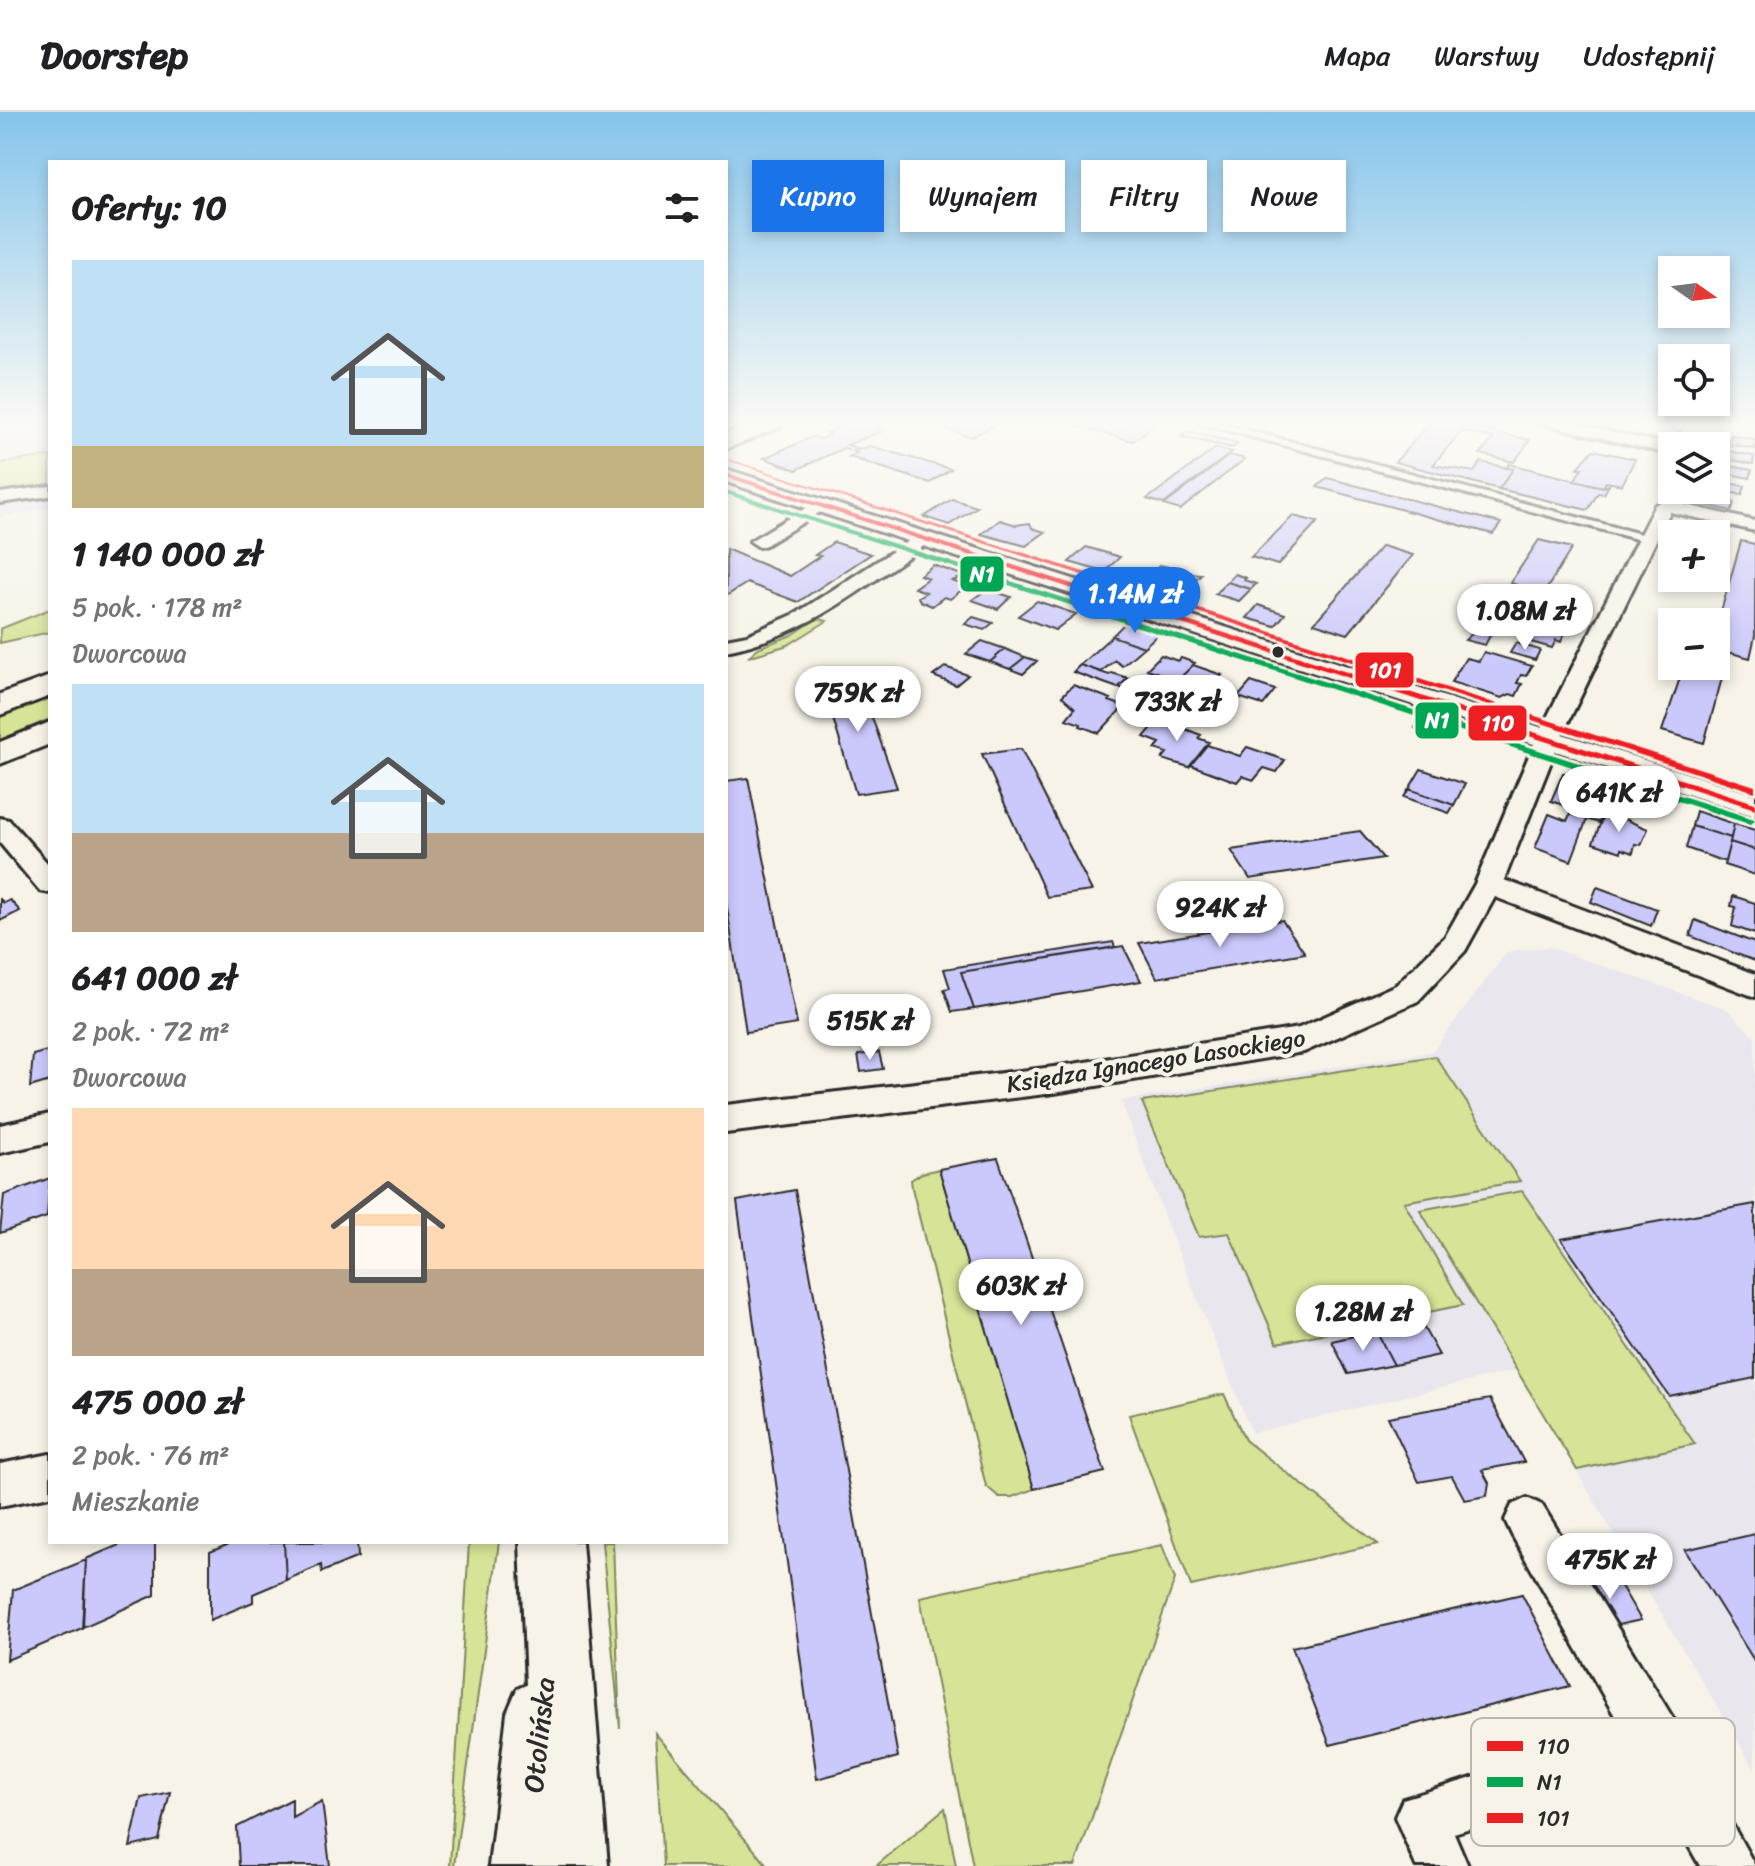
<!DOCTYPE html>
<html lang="pl">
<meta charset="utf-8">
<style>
:root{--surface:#fff;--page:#f6f6f6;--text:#202124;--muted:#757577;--line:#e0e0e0;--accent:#1a73e8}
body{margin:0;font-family:Sriracha,sans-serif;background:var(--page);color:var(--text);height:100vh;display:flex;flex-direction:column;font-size:30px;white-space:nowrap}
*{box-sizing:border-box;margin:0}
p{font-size:26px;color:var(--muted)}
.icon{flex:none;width:44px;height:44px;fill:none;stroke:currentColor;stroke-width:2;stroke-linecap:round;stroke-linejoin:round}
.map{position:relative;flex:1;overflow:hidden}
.side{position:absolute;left:48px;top:48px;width:680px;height:1384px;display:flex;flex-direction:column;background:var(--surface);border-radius:0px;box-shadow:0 4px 12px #0003}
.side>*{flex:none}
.top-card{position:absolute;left:752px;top:48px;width:760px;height:72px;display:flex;gap:16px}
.needle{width:52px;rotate:104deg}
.buttons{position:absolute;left:1658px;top:144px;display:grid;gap:16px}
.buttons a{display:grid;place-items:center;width:72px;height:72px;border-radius:0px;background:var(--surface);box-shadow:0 4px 12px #0003;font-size:40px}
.price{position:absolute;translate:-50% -68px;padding:0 18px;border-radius:28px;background:#fff;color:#222;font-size:26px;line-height:52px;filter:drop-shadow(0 2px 4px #0008)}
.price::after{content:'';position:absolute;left:50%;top:48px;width:24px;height:18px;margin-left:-12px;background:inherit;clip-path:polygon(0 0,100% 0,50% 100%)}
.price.on{background:var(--accent);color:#fff}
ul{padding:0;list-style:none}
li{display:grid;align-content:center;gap:16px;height:424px;padding:0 24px}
li span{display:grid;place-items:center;height:248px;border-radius:0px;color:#555}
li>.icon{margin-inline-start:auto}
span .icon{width:144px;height:144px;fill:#fffc;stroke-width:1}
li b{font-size:34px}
h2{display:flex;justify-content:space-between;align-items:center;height:96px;padding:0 24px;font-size:34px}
.pill{padding:0 28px;border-radius:0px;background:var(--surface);box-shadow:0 4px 12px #0003;font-size:28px;line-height:72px}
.pill.on{background:var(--accent);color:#fff}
header{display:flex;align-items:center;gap:48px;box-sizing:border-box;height:112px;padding:0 40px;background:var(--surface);border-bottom:2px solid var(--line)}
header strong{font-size:38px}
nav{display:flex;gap:44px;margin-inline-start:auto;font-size:28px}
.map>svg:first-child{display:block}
</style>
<header>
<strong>Doorstep</strong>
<nav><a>Mapa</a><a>Warstwy</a><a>Udostępnij</a></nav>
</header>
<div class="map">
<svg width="1755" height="1754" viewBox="0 0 1755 1754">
<rect width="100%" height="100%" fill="#f7f3e8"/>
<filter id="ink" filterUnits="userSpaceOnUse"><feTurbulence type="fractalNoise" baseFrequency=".0125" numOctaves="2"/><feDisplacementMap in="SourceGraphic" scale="16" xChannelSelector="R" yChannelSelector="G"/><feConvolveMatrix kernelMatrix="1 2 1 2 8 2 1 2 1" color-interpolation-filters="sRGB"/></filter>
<g filter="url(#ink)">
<path fill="#eae6ee" d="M0,310H50V396L0,405Z
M1548,835L1727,897L1755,926V1658L1516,1258L1252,1321L1168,1115L1121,989L1432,940L1507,840Z"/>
<path fill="#d7e396" stroke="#818760" stroke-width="2" d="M50,344V376L0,381V351Z
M50,497V520L0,531V517Z
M818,506L827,509L788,533L748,545L758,536L792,523Z
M50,583V607L0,628V604Z
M1435,944L1520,1069L1404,1090L1463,1193L1277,1231L1229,1121L1199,1125L1142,990Z
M939,1057L1034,1377L1012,1385H999L986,1374L912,1076L911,1068L922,1061Z
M1522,1079L1695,1332L1577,1358L1420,1098Z
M1224,1282L1245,1328L1378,1432L1191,1474L1129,1303Z
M469,1430H499L454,1754H450Z
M602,1430H613L620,1616Z
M1162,1433L1175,1467L1075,1754H973L920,1485Z
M655,1621L768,1754H663Z
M945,1696L956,1754H876Z"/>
<path fill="#cbc9fc" stroke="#2b2b2b" stroke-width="2" d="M849,310H891L877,317L883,319L847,333L857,336L852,339L844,336L796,358L764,346L814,324L821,327L830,322L826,321Z
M926,310H1001L971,325Z
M1060,310H1155L1157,311L1133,329Z
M1431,310H1469L1433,353L1474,360L1481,350L1513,357L1499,377L1395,350Z
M1588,310H1604L1611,312L1607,319L1586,315Z
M1657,310H1685L1681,319L1655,313Z
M1466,314L1530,328L1514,350L1480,342L1494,326L1462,319Z
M1187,319L1238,331L1233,336L1181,325Z
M1731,323L1755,328V337L1728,332Z
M870,334L951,357L930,371L849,345L857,341L852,339Z
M1216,336L1232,340L1164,392L1147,387Z
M1593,338L1635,347L1622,373L1606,370L1603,375L1574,369L1582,356H1578Z
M1729,339L1754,344L1753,352L1727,347Z
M1230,343L1245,347L1180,398L1164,393Z
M1509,352L1603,375L1609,373L1604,382L1598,381L1588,398L1499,377L1513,357L1506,356Z
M1725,353L1752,358L1750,366L1724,361Z
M1327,366L1501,411L1493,422L1317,375Z
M1716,369L1745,374L1742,383L1716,377Z
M1705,384L1734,390L1732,399L1702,392Z
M952,387L977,395L949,413L924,405Z
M1293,404L1318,410L1278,453L1251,445Z
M1000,408L1016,413L1030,411L1032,416L1045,420L1026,434L981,422Z
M1539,428L1572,436L1544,481L1510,471Z
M1741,429L1755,432V524L1750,546L1716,537V517Z
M834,430L871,442L798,490L747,471L726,484V437L790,464L820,444L815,443Z
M1382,434L1413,443L1348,522L1314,511Z
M1086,435L1120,445L1104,460L1069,450Z
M933,453L962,463L961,466L952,469L967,474L950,487L944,485L932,494L920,489L918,485L926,480L914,476L928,466L920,463Z
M1160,453L1172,456L1161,466L1188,475L1185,478L1146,466Z
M1172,456L1189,461L1201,462L1188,475L1161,466Z
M1235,462L1246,466L1244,468L1256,472L1251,477L1227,470Z
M1227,470L1251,477L1239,489L1215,482Z
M987,477L1011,485L998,497L972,488Z
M1491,484L1555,502L1550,511L1485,493Z
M1037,489L1076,502L1055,518L1018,504Z
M1258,493L1285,502L1275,514L1247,506Z
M1481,497L1501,502L1497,509L1490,507L1487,512L1478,509Z
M973,505L993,511L984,518L965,512Z
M1478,509L1493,518L1485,533L1465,528L1475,519L1471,518Z
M1123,513H1132L1155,520L1156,524L1144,535L1112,524Z
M1538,516L1564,523L1561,530L1556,528L1552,536L1531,530Z
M1112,524L1144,535L1122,554L1115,548L1101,560L1080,553Z
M982,529L1005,537L990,550L966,542Z
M1516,531L1540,538L1535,548L1510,541Z
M1005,537L1025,545L1010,557L990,550Z
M1716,537L1729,541L1704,631L1662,619L1684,554H1716Z
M1484,540L1532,554L1526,564L1521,563L1517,571L1522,572L1516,584L1510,582L1502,586L1451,570L1466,546L1479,549Z
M1161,543L1178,549L1181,546L1195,551L1178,568L1147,557Z
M1025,545L1037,549L1023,562L1010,557Z
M1080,553L1109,563L1112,561L1128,566L1118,576L1073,560Z
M1193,553L1222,563L1208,578L1178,568Z
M945,555L968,563L956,573L933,564Z
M856,560L897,676L856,682L820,564Z
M1128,566L1148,573L1139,583L1119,575Z
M1251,570L1275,578L1263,593L1238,585Z
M1073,573L1111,587L1109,589L1124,594L1099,621L1080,614L1081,612L1066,607L1075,596L1062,584Z
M1421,605L1449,614L1443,625L1415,616Z
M1159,607L1201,623L1198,626L1209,630L1189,655L1162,647L1167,641L1155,637L1160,631L1144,625Z
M1207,633L1240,644L1247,635L1285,648L1277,660L1264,656L1254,668L1242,664L1237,670L1191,653Z
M1021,637L1092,779L1047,785L982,642Z
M1421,657L1465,672L1454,693L1409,677Z
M1578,660L1613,671L1599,711L1570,702L1572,696L1551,689L1563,661Z
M748,666L797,912L746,920L726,789V669Z
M1409,677L1454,693L1449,701L1404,685Z
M1605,699L1648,717L1641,733L1635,732L1633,741L1621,737V740L1593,731Z
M1696,699L1734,712L1731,726L1692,714Z
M1549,702L1567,709L1570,702L1587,707L1571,749L1535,736Z
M1734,712L1755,718V738L1730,730Z
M1692,714L1731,726L1725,750L1686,736Z
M1360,719L1383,746L1250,767L1231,738Z
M1730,730L1755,738V763L1724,753Z
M1597,775L1657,797L1651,814L1591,790Z
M1733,784L1755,791V822L1732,814L1736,795L1731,794Z
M0,787L4,791L10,788L20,799L0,809Z
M1282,808L1305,841L1157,866L1139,831Z
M1695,808L1755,831V849L1690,824Z
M1113,830L1115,835L961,860L974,897L952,900L944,877L950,876L944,857Z
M1123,834L1141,869L974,897L961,860Z
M50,938V969L30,975L33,943Z
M879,940L883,957L861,960L858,943Z
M998,1046L1105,1360L1034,1377L939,1057Z
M50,1066L47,1105L0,1121L4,1083Z
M795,1078L898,1645L817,1667L737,1089Z
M1755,1092V1266L1669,1284L1561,1127Z
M1421,1211L1439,1243L1394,1253L1376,1219Z
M1376,1219L1394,1253L1348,1262L1332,1229Z
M1490,1287L1524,1350L1482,1358L1489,1371L1487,1384L1465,1388L1452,1364L1419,1370L1388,1305Z
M1755,1422V1550L1685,1438Z
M126,1430H155V1483L83,1515L86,1447Z
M234,1430H284L286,1468L253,1482V1490L210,1508V1440Z
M284,1430H357L358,1445L322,1460L321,1453L286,1468Z
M86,1448L82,1516L7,1548L13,1478Z
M1614,1462L1641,1508L1604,1516L1579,1470Z
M1522,1482L1570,1574L1330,1633L1292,1535Z
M170,1680L159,1728L130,1735L141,1686Z
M292,1687V1705L322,1689L330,1754H239L237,1715Z"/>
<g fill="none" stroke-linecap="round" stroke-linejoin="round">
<defs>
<path id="pedestrian" d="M1196,310H1216L1656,426L1644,429Z"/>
<path id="minor" d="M1537,310H1567L1675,334H1672V343Z
M50,374V384L0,391V381Z
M819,388L825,389L828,393L825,397L766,433L759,435L750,429Z
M1664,388L1755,409V419L1670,400L1560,627L1504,768L1755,862V885L1495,785L1465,839L1418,889L1304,940L1054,981L726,1021V993L1054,955L1299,916L1396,873L1445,825L1475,772L1536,627L1655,393Z
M921,421L930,427L928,431C863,476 805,524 726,539V527L747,523L795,502Z
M0,706L9,708L50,754V781L40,779L0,731Z
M50,1002V1030L0,1041V1013Z
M50,1342V1384L0,1394V1352Z
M1527,1386L1542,1393L1679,1616L1755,1754H1700L1648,1662L1454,1721L1468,1754H1416L1395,1705L1403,1687L1624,1620L1512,1423L1505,1408L1512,1393Z"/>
<path id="tertiary" d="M726,357L1755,683V704L726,370Z"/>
<path id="secondary" d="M753,310H782L780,315L726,337V322Z
M50,564V584L0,603V582Z
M50,610V632L0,652V630Z
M520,1430H582L608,1754H489L507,1601L517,1577L526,1573Z"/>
</defs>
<use href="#pedestrian" stroke="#2b2b2b" stroke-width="6"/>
<use href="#minor" stroke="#2b2b2b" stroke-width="6"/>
<use href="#tertiary" stroke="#2b2b2b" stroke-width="6"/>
<use href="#secondary" stroke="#2b2b2b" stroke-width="6"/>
<use href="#pedestrian" fill="#f7f3e8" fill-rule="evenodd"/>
<use href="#minor" fill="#f7f3e8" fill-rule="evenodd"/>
<use href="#tertiary" fill="#f7f3e8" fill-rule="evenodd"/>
<use href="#secondary" fill="#f7f3e8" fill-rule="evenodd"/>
<defs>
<path id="bus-1" d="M726,361L1755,691V697L726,365Z"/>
<path id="bus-2" d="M726,378L1754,707L1755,709L1750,712L1746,711L726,382Z"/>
<path id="bus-3" d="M729,347L1755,674V680L729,349Z"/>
</defs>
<use href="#bus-1" stroke="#f7f3e8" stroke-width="6"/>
<use href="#bus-2" stroke="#f7f3e8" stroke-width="6"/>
<use href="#bus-3" stroke="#f7f3e8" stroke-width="6"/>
<use href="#bus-1" fill="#ee1f23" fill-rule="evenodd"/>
<use href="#bus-2" fill="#00a651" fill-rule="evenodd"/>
<use href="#bus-3" fill="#ee1f23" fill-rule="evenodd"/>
</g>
</g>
<linearGradient id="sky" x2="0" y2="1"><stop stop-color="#85c4ec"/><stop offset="0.56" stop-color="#fbfaf5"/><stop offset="1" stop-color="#fbfaf5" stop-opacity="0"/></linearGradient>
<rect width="1755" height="556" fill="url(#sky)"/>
<circle fill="#2b2b2b" stroke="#f7f3e8" stroke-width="3" cx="1278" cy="540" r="7"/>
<g text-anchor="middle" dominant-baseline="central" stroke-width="8" stroke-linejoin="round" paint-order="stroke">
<g font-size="24" fill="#2b2b2b" stroke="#f7f3e8">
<text transform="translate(1156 949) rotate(-9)">Księdza Ignacego Lasockiego</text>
</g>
<g font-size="28" fill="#2b2b2b" stroke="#f7f3e8">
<text transform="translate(539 1623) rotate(-84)">Otolińska</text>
</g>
</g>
<rect x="1471" y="1606" width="264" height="128" rx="12" fill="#f7f3e8" stroke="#bab7af" stroke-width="2"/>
<rect x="1487" y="1629" width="36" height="10" fill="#ee1f23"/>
<rect x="1487" y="1665" width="36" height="10" fill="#00a651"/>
<rect x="1487" y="1701" width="36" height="10" fill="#ee1f23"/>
<g font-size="22" fill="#2b2b2b">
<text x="1537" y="1642">110</text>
<text x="1537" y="1678">N1</text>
<text x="1537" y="1714">101</text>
</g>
<g stroke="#f7f3e8" stroke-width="3">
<rect x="959" y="443" width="46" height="38" rx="8" fill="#00a651"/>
<rect x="1354" y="539" width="61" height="38" rx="8" fill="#ee1f23"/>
<rect x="1414" y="589" width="46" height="39" rx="8" fill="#00a651"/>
<rect x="1467" y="592" width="61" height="38" rx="8" fill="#ee1f23"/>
</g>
<g font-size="22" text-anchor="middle" font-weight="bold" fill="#fff">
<text x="982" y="470">N1</text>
<text x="1385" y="566">101</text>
<text x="1437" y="616">N1</text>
<text x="1498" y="619">110</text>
</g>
</svg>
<div class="buttons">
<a><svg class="needle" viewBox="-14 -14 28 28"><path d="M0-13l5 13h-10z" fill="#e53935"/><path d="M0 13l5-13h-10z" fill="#757577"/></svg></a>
<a><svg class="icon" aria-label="locate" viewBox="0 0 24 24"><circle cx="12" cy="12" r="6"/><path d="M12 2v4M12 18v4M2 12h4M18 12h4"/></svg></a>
<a><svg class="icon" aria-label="layers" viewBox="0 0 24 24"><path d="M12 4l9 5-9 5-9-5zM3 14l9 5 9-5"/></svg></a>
<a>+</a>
<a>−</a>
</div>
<b class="price on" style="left:1135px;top:523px">1.14M zł</b>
<b class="price" style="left:1525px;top:540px">1.08M zł</b>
<b class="price" style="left:858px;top:622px">759K zł</b>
<b class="price" style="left:1177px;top:631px">733K zł</b>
<b class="price" style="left:1619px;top:722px">641K zł</b>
<b class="price" style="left:1220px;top:837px">924K zł</b>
<b class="price" style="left:870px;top:950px">515K zł</b>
<b class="price" style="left:1021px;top:1215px">603K zł</b>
<b class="price" style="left:1363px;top:1241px">1.28M zł</b>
<b class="price" style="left:1610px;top:1489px">475K zł</b>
<div class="top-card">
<a class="pill on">Kupno</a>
<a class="pill">Wynajem</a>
<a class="pill">Filtry</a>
<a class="pill">Nowe</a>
</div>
<section class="side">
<h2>Oferty: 10<svg class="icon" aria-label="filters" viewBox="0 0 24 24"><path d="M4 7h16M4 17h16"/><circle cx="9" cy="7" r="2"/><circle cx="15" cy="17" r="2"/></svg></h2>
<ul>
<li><span style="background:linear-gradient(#bfe0f5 75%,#c2b280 0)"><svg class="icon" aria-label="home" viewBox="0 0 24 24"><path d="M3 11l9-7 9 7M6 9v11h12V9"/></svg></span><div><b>1 140 000 zł</b><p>5 pok. · 178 m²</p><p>Dworcowa</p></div></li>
<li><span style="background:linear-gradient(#bfe0f5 60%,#b9a48a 0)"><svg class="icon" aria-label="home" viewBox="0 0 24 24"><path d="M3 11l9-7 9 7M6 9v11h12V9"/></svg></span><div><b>641 000 zł</b><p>2 pok. · 72 m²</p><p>Dworcowa</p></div></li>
<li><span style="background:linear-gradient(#ffd9b3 65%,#b9a48a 0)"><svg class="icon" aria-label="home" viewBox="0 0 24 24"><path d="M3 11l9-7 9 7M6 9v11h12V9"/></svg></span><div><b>475 000 zł</b><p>2 pok. · 76 m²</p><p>Mieszkanie</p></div></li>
</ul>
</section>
</div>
